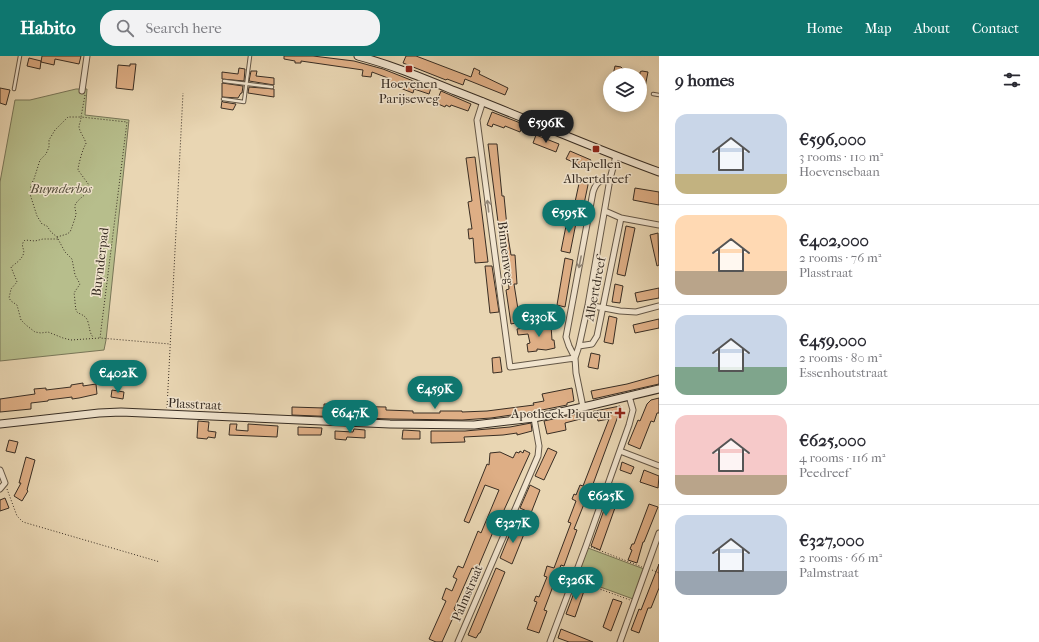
<!DOCTYPE html>
<meta charset="utf-8">
<style>
:root{--surface:#fff;--page:#f2f2f3;--text:#2b2b33;--muted:#7c7c81;--line:#e1e1e2;--accent:#0f766e}
body{margin:0;font-family:"IM FELL French Canon",serif;background:var(--page);color:var(--text);height:100vh;display:flex;flex-direction:column;font-size:15px;white-space:nowrap}
*{box-sizing:border-box;margin:0}
p{font-size:13px;color:var(--muted)}
.icon{flex:none;width:22px;height:22px;fill:none;stroke:currentColor;stroke-width:2;stroke-linecap:round;stroke-linejoin:round}
.map{position:relative;flex:1;overflow:hidden}
.drawer{display:flex;flex-direction:column;background:var(--surface);width:380px}
.drawer>*{flex:none}
.fabs{position:absolute;left:603px;top:12px;display:grid;gap:8px}
.fabs a{display:grid;place-items:center;width:44px;height:44px;border-radius:50%;background:var(--surface);box-shadow:0 2px 10px #0003;font-size:20px}
.price{position:absolute;translate:-50% -34px;padding:0 9px;border-radius:14px;background:var(--accent);color:#fff;font-size:13px;line-height:26px;filter:drop-shadow(0 1px 2px #0008)}
.price::after{content:'';position:absolute;left:50%;top:24px;width:12px;height:9px;margin-left:-6px;background:inherit;clip-path:polygon(0 0,100% 0,50% 100%)}
.price.on{background:#222;color:#fff}
ul{padding:0;list-style:none}
li{display:flex;align-items:center;gap:12px;height:100px;padding:0 16px}
li+li{border-top:1px solid var(--line)}
li span{display:grid;place-items:center;flex:none;width:112px;height:80px;border-radius:12px;color:#555}
li>.icon{margin-inline-start:auto}
span .icon{width:48px;height:48px;fill:#fffc;stroke-width:1}
li b{font-size:17px}
h2{display:flex;justify-content:space-between;align-items:center;height:48px;padding:0 16px;font-size:17px}
header{display:flex;align-items:center;gap:24px;box-sizing:border-box;height:56px;padding:0 20px;background:var(--accent);color:#fff}
header strong{font-size:19px}
nav{display:flex;gap:22px;margin-inline-start:auto;font-size:14px}
.search{width:280px;height:36px;background:var(--page);display:flex;align-items:center;gap:10px;box-sizing:border-box;padding:0 14px;border-radius:16px;color:var(--muted);font-size:15px}
main{display:flex;flex:1;min-height:0}
.map>svg:first-child{display:block}
</style>
<header>
<strong>Habito</strong>
<div class="search"><svg class="icon" aria-label="search" viewBox="0 0 24 24"><circle cx="10" cy="10" r="6"/><path d="M15 15l6 6"/></svg>Search here</div>
<nav><a>Home</a><a>Map</a><a>About</a><a>Contact</a></nav>
</header>
<main>
<div class="map">
<svg width="659" height="586" viewBox="0 0 659 586">
<rect width="100%" height="100%" fill="#e9d6b3"/>
<filter id="stains"><feTurbulence type="fractalNoise" baseFrequency=".005" numOctaves="4"/><feColorMatrix values="0 0 0 0 .2 0 0 0 0 .09 0 0 0 0 .02 0 0 0 .5 -.17"/></filter>
<radialGradient id="worn" r=".72"><stop offset=".6" stop-color="#630" stop-opacity="0"/><stop offset="1" stop-color="#630" stop-opacity=".3"/></radialGradient>
<path fill="#b7be8c" stroke="#787658" d="M76,33H87L85,59L129,64L106,284L104,294L0,305V126L15,44H30Z
M588,492L644,513L633,543L576,522Z"/>
<path fill="#deae85" stroke="#382d23" d="M42,0H81L79,8L55,3L54,9L41,6Z
M284,0H313L354,5L383,13L431,32L429,38L414,33L413,37L387,27L388,22L372,16L371,21L362,20L363,14L301,5V7H295V5L284,3Z
M406,0H416L471,21L474,12L480,15L479,18L508,32L505,39L465,23L463,29L447,23L446,24L403,7Z
M29,2L41,5L40,13L27,10Z
M130,8H136L133,34L116,32L118,9L130,10Z
M615,10L621,11L623,13L626,14L629,19H613Z
M239,12L245,13L244,25L222,23V16L238,18Z
M251,15H257L256,20L274,22V29L249,25Z
M642,15L648,16L645,31L640,30V16Z
M222,27L243,30L242,37H241L238,42L222,41Z
M249,31L274,33V41L248,37Z
M0,32L10,34L6,49L0,47Z
M441,35L471,48L468,55L451,49L450,51L446,49L445,51L436,47Z
M222,45L223,46L236,48L233,54L221,52Z
M492,56L523,68L520,76L505,70L504,72L493,68L492,71L487,69Z
M536,79L559,88L556,96L533,87Z
M488,88H497L502,140H504L508,181L511,199H515L517,228H514L520,266L511,268L506,234L509,233L506,196L502,197Z
M570,95L591,104L587,112L566,103Z
M475,101L488,206L475,207L473,182L469,183L468,173H472L468,146L472,145L466,102Z
M580,123L589,124L584,148L575,146Z
M635,132L659,136V149L633,144Z
M568,160L577,162L570,197L561,195Z
M626,170L635,172L625,220L617,218Z
M658,177L659,209L657,210L650,179Z
M565,202L573,204L565,251L557,249Z
M485,210H492L499,256L490,257Z
M615,228L623,230L620,247L612,246Z
M659,232V242L637,246L635,237Z
M609,260L617,262L613,288L604,286Z
M659,263V272L635,277L633,269Z
M545,269H551L552,284H554L555,292L546,294L537,293V295L528,296L527,288L530,287L528,278L518,279L517,273Z
M591,297L600,299L598,313L588,311Z
M500,301L502,316L493,317L492,302Z
M659,319V328L593,343L591,335L627,328Z
M83,327V330L96,328L97,338L79,342L72,343V341L48,344V345L31,347V353L0,356V343L35,338L34,333L46,332V334L71,331V329Z
M572,332L574,345L567,347V349L532,356L491,362L462,364L390,363L292,359V351L324,352V348H335V350L386,351V354L413,355V357H440V355H462V356L487,355L534,349L533,347L544,345L542,338Z
M112,334L124,336L123,343L111,341Z
M659,342V357H657L654,366L651,365L640,393L628,388L638,364L640,365L647,348L651,344Z
M620,350L621,352L589,439L588,438L574,473L577,474L564,510L561,509L544,554L547,555L539,577L527,573L537,546L534,545L536,540L539,541L547,521L544,520L547,510L554,512L571,467L568,466L576,445L572,443L574,438L576,439L580,429L583,430L609,363L598,365L596,359L565,367L566,374L547,378L544,365L590,355V356Z
M198,365L209,366L208,375L216,376L215,382L208,381L207,383L197,382Z
M531,367L532,375L517,379V377L503,379L464,381L465,386L431,387V375H465L510,371Z
M230,368H237L236,374L248,375V368L278,370L277,381L229,379Z
M298,371L322,372L321,379H298Z
M354,373L365,374V382L347,381L346,384L335,383V375L353,376Z
M403,374L420,375V383H402Z
M9,384L18,386L15,397L6,395Z
M548,392L557,396L544,424L535,420Z
M524,394L530,397L494,476H493L477,514L472,512L454,553L456,555L442,586H436L429,583L446,545L442,543L446,532L452,535L457,523L453,521L458,510L463,512L478,475L481,477L499,434L485,429L469,467L464,465L487,408L489,409L490,397L500,396L513,402L516,396L519,397L520,395L523,397Z
M26,401L35,404L27,434L28,435L22,445L14,440L21,427H19Z
M622,406L634,411L631,418L620,414Z
M644,414L659,420L658,432L640,426Z
M530,429L540,434L531,457L520,452Z
M613,429L622,432L600,494L591,490Z
M5,442L9,452L0,455V444Z
M649,448L658,451L644,486H643L637,507L628,504L632,494L630,493L632,488H634Z
M514,468L526,473L512,508L500,502Z
M659,508V532L651,552H648L639,577L631,574L639,553L641,554Z
M496,512L505,516L480,577H479L476,582L468,579Z
M577,529L585,532L575,561L566,558Z
M613,543L622,546L611,575L603,571Z
M561,573L593,586H569L558,582Z"/>
<g fill="none" stroke-linecap="round" stroke-linejoin="round">
<defs>
<path id="lane" d="M224,25L272,31
M14,33L20,0
M653,38L659,39
M223,43L244,46L250,0"/>
<path id="street" d="M82,35L87,0
M483,45L477,64L510,311L575,302
M621,162L659,169
M588,249L620,255L636,256L659,250
M579,290L592,288L597,280L621,162L605,155
M575,302L579,290L588,249L610,123L616,100
M583,351L576,317L575,302L569,290L566,281L593,136C596,126 600,124 610,123
M620,395L659,410
M0,414L5,427L0,433
M458,586L538,400L539,390L534,362
M550,586L586,490L629,369L633,354L629,340
M620,586L659,477"/>
<path id="secondary" d="M358,0C392,9 423,22 455,35C523,61 590,91 659,116
M0,368L99,357L121,356L390,368L474,369L534,362L592,349L659,333"/>
</defs>
<use href="#lane" stroke="#645747" stroke-width="4.5"/>
<use href="#street" stroke="#645747" stroke-width="7"/>
<use href="#secondary" stroke="#382d23" stroke-width="9"/>
<path stroke="#382d23" stroke-width="1" stroke-dasharray="1 2" stroke-linecap="butt" d="M85,39L81,61L127,66L100,282L170,288
M57,181L67,178L70,176C71,174 76,160 76,158C76,154 73,150 77,146C81,141 86,139 90,132L89,129L78,114C78,110 83,91 86,88C85,82 80,77 79,71C79,68 81,65 81,61H68L55,74L49,84V91L46,98L40,104L34,123L31,129L30,138L37,160L42,168L47,170L51,176L57,181L58,183H43L35,185L25,184C19,190 26,193 23,199C21,204 15,208 11,211L17,226L11,233L9,242L11,245L17,249L21,264L26,269L35,276L41,277L48,276L63,282L71,284L100,282
M58,183L65,196L72,203L75,219L80,228L74,237C75,241 75,254 77,256C81,259 86,259 88,266C90,272 89,276 93,281
M167,352L183,37
M7,433L17,460L23,466L160,506
M591,491L642,511
M652,514L659,517
M578,525L630,544"/>
<use href="#lane" stroke="#f1e4ce" stroke-width="2.5"/>
<use href="#street" stroke="#f1e4ce" stroke-width="5"/>
<use href="#secondary" stroke="#f1e4ce" stroke-width="7"/>
</g>
<defs><path id="oneway-shaft" d="M-6 0H5M1.5-3L5.5 0L1.5 3" fill="none" stroke-width="1.6" stroke-linecap="round" stroke-linejoin="round"/></defs>
<g stroke="#948878">
<use href="#oneway-shaft" transform="translate(488 150) rotate(-97)"/>
<use href="#oneway-shaft" transform="translate(580 206) rotate(101)"/>
</g>
<g fill="#8f2418" stroke="#f1e4ce" stroke-width="1.5">
<rect x="405" y="9" width="8" height="8" rx="2"/>
<rect x="592" y="89" width="8" height="8" rx="2"/>
<path d="M618 351h4v4h4v4h-4v4h-4v-4h-4v-4h4z"/>
</g>
<g text-anchor="middle" dominant-baseline="central" stroke-width="3" stroke-linejoin="round" paint-order="stroke">
<g font-size="13" fill="#382d23" stroke="#f1e4ce">
<text x="409" y="27">Hoevenen<tspan x="409" dy="15">Parijseweg</tspan></text>
<text x="596" y="107">Kapellen<tspan x="596" dy="15">Albertdreef</tspan></text>
<text x="612" y="357" text-anchor="end">Apotheek Piqueur</text>
</g>
<g font-size="13" font-style="italic" fill="#514a38" stroke="#f1e4ce">
<text x="61" y="132">Buynderbos</text>
</g>
<g font-size="13" fill="#382d23" stroke="#f1e4ce">
<text transform="translate(506 197) rotate(83)">Binnenweg</text>
<text transform="translate(100 206) rotate(-83)">Buynderpad</text>
<text transform="translate(595 233) rotate(-79)">Albertdreef</text>
<text transform="translate(195 348) rotate(3)">Plasstraat</text>
<text transform="translate(467 537) rotate(-67)">Palmstraat</text>
</g>
</g>
<rect width="100%" height="100%" filter="url(#stains)"/>
<rect width="100%" height="100%" fill="url(#worn)"/>
</svg>
<div class="fabs">
<a><svg class="icon" aria-label="layers" viewBox="0 0 24 24"><path d="M12 4l9 5-9 5-9-5zM3 14l9 5 9-5"/></svg></a>
</div>
<b class="price on" style="left:546px;top:88px">€596K</b>
<b class="price" style="left:569px;top:178px">€595K</b>
<b class="price" style="left:539px;top:282px">€330K</b>
<b class="price" style="left:118px;top:338px">€402K</b>
<b class="price" style="left:435px;top:354px">€459K</b>
<b class="price" style="left:350px;top:378px">€647K</b>
<b class="price" style="left:606px;top:461px">€625K</b>
<b class="price" style="left:513px;top:488px">€327K</b>
<b class="price" style="left:576px;top:545px">€326K</b>
</div>
<section class="drawer">
<h2>9 homes<svg class="icon" aria-label="filters" viewBox="0 0 24 24"><path d="M4 7h16M4 17h16"/><circle cx="9" cy="7" r="2"/><circle cx="15" cy="17" r="2"/></svg></h2>
<ul>
<li><span style="background:linear-gradient(#c9d6e8 75%,#c2b280 0)"><svg class="icon" aria-label="home" viewBox="0 0 24 24"><path d="M3 11l9-7 9 7M6 9v11h12V9"/></svg></span><div><b>€596,000</b><p>3 rooms · 110 m²</p><p>Hoevensebaan</p></div></li>
<li><span style="background:linear-gradient(#ffd9b3 70%,#b9a48a 0)"><svg class="icon" aria-label="home" viewBox="0 0 24 24"><path d="M3 11l9-7 9 7M6 9v11h12V9"/></svg></span><div><b>€402,000</b><p>2 rooms · 76 m²</p><p>Plasstraat</p></div></li>
<li><span style="background:linear-gradient(#c9d6e8 65%,#7fa58c 0)"><svg class="icon" aria-label="home" viewBox="0 0 24 24"><path d="M3 11l9-7 9 7M6 9v11h12V9"/></svg></span><div><b>€459,000</b><p>2 rooms · 80 m²</p><p>Essenhoutstraat</p></div></li>
<li><span style="background:linear-gradient(#f6c9c9 75%,#b9a48a 0)"><svg class="icon" aria-label="home" viewBox="0 0 24 24"><path d="M3 11l9-7 9 7M6 9v11h12V9"/></svg></span><div><b>€625,000</b><p>4 rooms · 116 m²</p><p>Peedreef</p></div></li>
<li><span style="background:linear-gradient(#c9d6e8 70%,#9aa5b1 0)"><svg class="icon" aria-label="home" viewBox="0 0 24 24"><path d="M3 11l9-7 9 7M6 9v11h12V9"/></svg></span><div><b>€327,000</b><p>2 rooms · 66 m²</p><p>Palmstraat</p></div></li>
</ul>
</section>
</main>
